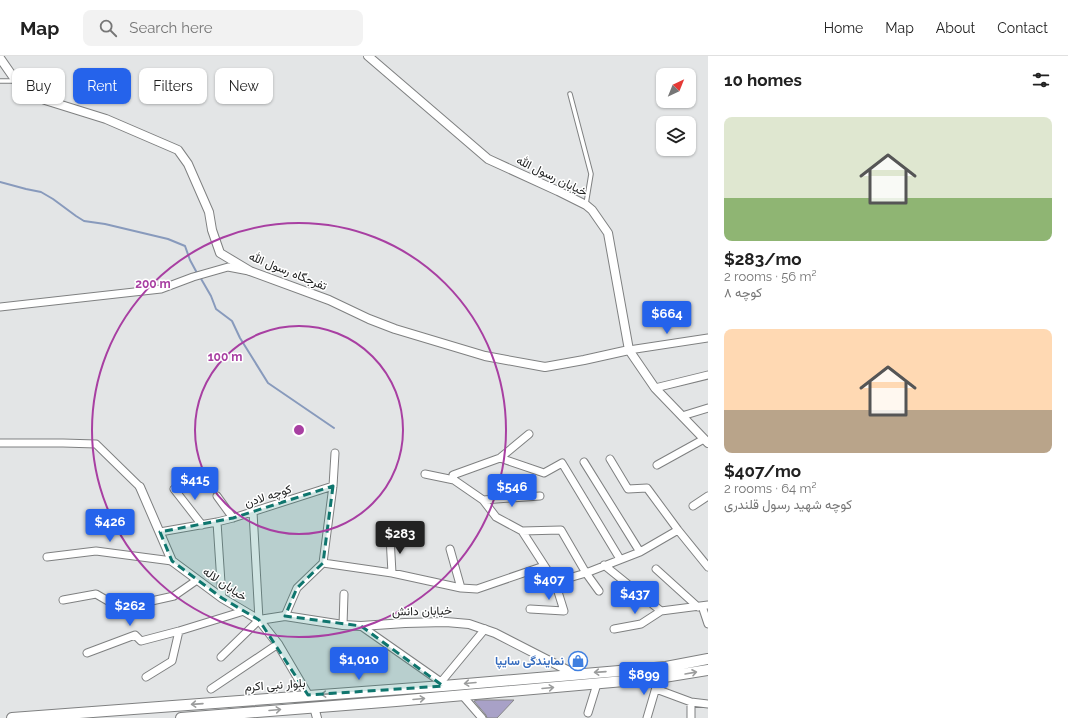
<!DOCTYPE html>
<meta charset="utf-8">
<style>
:root{--surface:#fff;--page:#f2f2f2;--text:#222;--muted:#767676;--line:#e0e0e0;--accent:#2563eb}
body{margin:0;font-family:Raleway,Vazirmatn,sans-serif;background:var(--page);color:var(--text);height:100vh;display:flex;flex-direction:column;font-size:15px;white-space:nowrap}
*{box-sizing:border-box;margin:0}
p{font-size:13px;color:var(--muted)}
.icon{flex:none;width:22px;height:22px;fill:none;stroke:currentColor;stroke-width:2;stroke-linecap:round;stroke-linejoin:round}
.map{position:relative;flex:1;overflow:hidden}
.sheet{display:flex;flex-direction:column;background:var(--surface);width:360px}
.sheet>*{flex:none}
.guide{position:absolute;left:12px;top:12px;width:380px;height:36px;display:flex;gap:8px}
.needle{width:26px;rotate:43deg}
.fabs{position:absolute;left:656px;top:12px;display:grid;gap:8px}
.fabs a{display:grid;place-items:center;width:40px;height:40px;border-radius:8px;background:var(--surface);box-shadow:0 1px 3px #0004;font-size:20px}
.price{position:absolute;translate:-50% -34px;padding:0 9px;border-radius:4px;background:var(--accent);color:#fff;font-size:13px;line-height:26px;filter:drop-shadow(0 1px 2px #0008)}
.price::after{content:'';position:absolute;left:50%;top:24px;width:12px;height:9px;margin-left:-6px;background:inherit;clip-path:polygon(0 0,100% 0,50% 100%)}
.price.active{background:#222;color:#fff}
ul{padding:0;list-style:none}
li{display:grid;align-content:center;gap:8px;height:212px;padding:0 16px}
li span{display:grid;place-items:center;height:124px;border-radius:8px;color:#555}
li>.icon{margin-inline-start:auto}
span .icon{width:72px;height:72px;fill:#fffc;stroke-width:1}
li b{font-size:17px}
h2{display:flex;justify-content:space-between;align-items:center;height:48px;padding:0 16px;font-size:17px}
.tag{padding:0 14px;border-radius:8px;background:var(--surface);box-shadow:0 1px 3px #0004;font-size:14px;line-height:36px}
.tag.active{background:var(--accent);color:#fff}
header{display:flex;align-items:center;gap:24px;box-sizing:border-box;height:56px;padding:0 20px;background:var(--surface);border-bottom:1px solid var(--line)}
header strong{font-size:19px}
nav{display:flex;gap:22px;margin-inline-start:auto;font-size:14px}
.search{width:280px;height:36px;background:var(--page);display:flex;align-items:center;gap:10px;box-sizing:border-box;padding:0 14px;border-radius:8px;color:var(--muted);font-size:15px}
main{display:flex;flex:1;min-height:0}
.map>svg:first-child{display:block}
</style>
<header>
<strong>Map</strong>
<div class="search"><svg class="icon" aria-label="search" viewBox="0 0 24 24"><circle cx="10" cy="10" r="6"/><path d="M15 15l6 6"/></svg>Search here</div>
<nav><a>Home</a><a>Map</a><a>About</a><a>Contact</a></nav>
</header>
<main>
<div class="map">
<svg width="708" height="662" viewBox="0 0 708 662">
<rect width="100%" height="100%" fill="#e3e5e6"/>
<g fill="none" stroke-linecap="round" stroke-linejoin="round">
<path stroke="#889abc" stroke-width="2" d="M0,126L26,133L41,136L53,143L76,160L84,165L105,168L168,183L185,190L190,204L197,217
M200,221L211,240L216,253L232,265L240,282L268,327L334,372"/>
</g>
<path fill="#a8a1c7" stroke="#888889" d="M478,644H514L497,662H487L486,659L474,645Z"/>
<g fill="none" stroke-linecap="round" stroke-linejoin="round">
<defs>
<path id="service" d="M0,25H15
M570,38L591,118L586,148"/>
<path id="minor" d="M0,251L161,233L193,221L228,211L249,215
M629,294L708,282
M655,332L708,319
M682,360L708,352
M529,378L500,402L453,419L454,424L483,444L496,461L522,475L555,526L586,517L640,496L678,474
M0,387H63L96,388L140,431
M500,402L544,417L562,407L620,503
M610,403L628,433L647,432L678,474L708,511
M584,406L640,496
M657,409L704,383
M425,418L454,424
M174,433L202,469
M217,440L233,462
M483,444L540,440
M693,450L708,440
M217,466L222,542
M522,475L561,474L586,517L599,535
M160,476L217,466L233,462L333,430
M390,481L392,517
M450,493L461,532
M47,501L96,495L172,505
M323,507L392,517L461,532L477,533L544,510
M604,509L661,555L708,549
M656,513L698,551
M63,544L96,538L120,552L174,540L197,524
M702,550L708,568
M530,553L564,555L555,526
M285,560L297,532L323,507L333,430L335,397
M343,569L344,538
M361,570L441,626L443,630
M614,573L641,568L661,555
M87,597L135,579L141,585L179,575L244,555
M221,601L259,564L253,456
M146,621L172,605L179,575
M441,626L485,573
M211,633L278,588
M656,633L691,646L708,648
M462,639L482,662
M588,657L597,628
M647,662L657,628
M691,662V646"/>
<path id="tertiary" d="M368,0L488,103L558,135L586,149L592,154L608,177L629,294L655,332L708,387
M0,2L16,25L45,44L106,63L178,94L188,108L209,156L212,174L220,197L250,215L329,244L369,263L395,273L485,300L545,311L584,304L629,294
M140,431L172,505L222,542L259,564L278,588L308,639
M259,564L285,560L343,569L361,570L405,567L446,566L469,568L495,577L575,618
M314,651L317,662"/>
<path id="secondary" d="M12,662L443,630L666,611L708,603
M181,662L396,645L658,622L708,614"/>
</defs>
<use href="#service" stroke="#7f8081" stroke-width="5.5"/>
<use href="#minor" stroke="#7f8081" stroke-width="9"/>
<use href="#tertiary" stroke="#7f8081" stroke-width="10"/>
<use href="#secondary" stroke="#7f8081" stroke-width="12"/>
<use href="#service" stroke="#fff" stroke-width="3.5"/>
<use href="#minor" stroke="#fff" stroke-width="7"/>
<use href="#tertiary" stroke="#fff" stroke-width="8"/>
<use href="#secondary" stroke="#fff" stroke-width="10"/>
</g>
<defs><path id="oneway-shaft" d="M-6 0H5M1.5-3L5.5 0L1.5 3" fill="none" stroke-width="1.6" stroke-linecap="round" stroke-linejoin="round"/></defs>
<g stroke="#9b9c9c">
<use href="#oneway-shaft" transform="translate(600 616) rotate(176)"/>
<use href="#oneway-shaft" transform="translate(691 617) rotate(-10)"/>
<use href="#oneway-shaft" transform="translate(470 627) rotate(175)"/>
<use href="#oneway-shaft" transform="translate(548 632) rotate(-5)"/>
<use href="#oneway-shaft" transform="translate(327 638) rotate(176)"/>
<use href="#oneway-shaft" transform="translate(419 643) rotate(-5)"/>
<use href="#oneway-shaft" transform="translate(197 648) rotate(176)"/>
<use href="#oneway-shaft" transform="translate(275 654) rotate(-5)"/>
</g>
<path fill="#0f766e" fill-opacity="0.2" stroke="#0f766e" stroke-width="3" stroke-dasharray="8 5" stroke-linejoin="round" d="M333,430L323,507L297,532L285,560L361,570L443,630L308,639L259,564L222,542L172,505L160,476L233,462Z"/>
<g fill="none" stroke="#a83fa2" stroke-width="2">
<circle cx="299" cy="374" r="104"/>
<circle cx="299" cy="374" r="207"/>
</g>
<defs>
<symbol id="shop-ring" viewBox="-11 -11 22 22"><circle r="9.5" fill="#fff" stroke="#3f7fe0" stroke-width="1.5"/><path d="M-5-2.5h2.3a2.7 3.5 0 0 1 5.4 0H5L5.5 6h-11ZM-1.5-2.5h3a1.5 2.3 0 0 0-3 0Z" fill="#3f7fe0"/></symbol>
</defs>
<g fill-rule="evenodd">
<use href="#shop-ring" x="567" y="594" width="22" height="22"/>
</g>
<g text-anchor="middle" dominant-baseline="central" stroke-width="3" stroke-linejoin="round" paint-order="stroke">
<g font-size="12" fill="#212222" stroke="#fff">
<text transform="translate(552 120) rotate(26)">خیابان رسول الله</text>
<text transform="translate(288 215) rotate(22)">تفرجگاه رسول الله</text>
<text transform="translate(268 440) rotate(-18)">کوچه لادن</text>
<text transform="translate(225 528) rotate(34)">خیابان لاله</text>
<text transform="translate(422 555) rotate(-1)">خیابان دانش</text>
<text transform="translate(275 629) rotate(-4)">بلوار نبی اکرم</text>
</g>
<g font-size="12" font-weight="bold" fill="#366cbe" stroke="#fff" text-anchor="end">
<text x="564" y="605">نمایندگی سایپا</text>
</g>
</g>
<circle cx="299" cy="374" r="6" fill="#a83fa2" stroke="#fff" stroke-width="2"/>
<g font-size="12" text-anchor="middle" font-weight="bold" fill="#a83fa2" stroke="#fff" stroke-width="3" stroke-linejoin="round" paint-order="stroke">
<text x="153" y="232">200 m</text>
<text x="225" y="305">100 m</text>
</g>
</svg>
<div class="fabs">
<a><svg class="needle" viewBox="-14 -14 28 28"><path d="M0-13l5 13h-10z" fill="#e53935"/><path d="M0 13l5-13h-10z" fill="#767676"/></svg></a>
<a><svg class="icon" aria-label="layers" viewBox="0 0 24 24"><path d="M12 4l9 5-9 5-9-5zM3 14l9 5 9-5"/></svg></a>
</div>
<b class="price" style="left:667px;top:279px">$664</b>
<b class="price" style="left:195px;top:445px">$415</b>
<b class="price" style="left:512px;top:452px">$546</b>
<b class="price" style="left:110px;top:487px">$426</b>
<b class="price active" style="left:400px;top:499px">$283</b>
<b class="price" style="left:549px;top:545px">$407</b>
<b class="price" style="left:635px;top:559px">$437</b>
<b class="price" style="left:130px;top:571px">$262</b>
<b class="price" style="left:359px;top:625px">$1,010</b>
<b class="price" style="left:644px;top:640px">$899</b>
<div class="guide">
<a class="tag">Buy</a>
<a class="tag active">Rent</a>
<a class="tag">Filters</a>
<a class="tag">New</a>
</div>
</div>
<section class="sheet">
<h2>10 homes<svg class="icon" aria-label="filters" viewBox="0 0 24 24"><path d="M4 7h16M4 17h16"/><circle cx="9" cy="7" r="2"/><circle cx="15" cy="17" r="2"/></svg></h2>
<ul>
<li><span style="background:linear-gradient(#dfe7d0 65%,#8fb573 0)"><svg class="icon" aria-label="home" viewBox="0 0 24 24"><path d="M3 11l9-7 9 7M6 9v11h12V9"/></svg></span><div><b>$283/mo</b><p>2 rooms · 56 m²</p><p>کوچه ۸</p></div></li>
<li><span style="background:linear-gradient(#ffd9b3 65%,#b9a48a 0)"><svg class="icon" aria-label="home" viewBox="0 0 24 24"><path d="M3 11l9-7 9 7M6 9v11h12V9"/></svg></span><div><b>$407/mo</b><p>2 rooms · 64 m²</p><p>کوچه شهید رسول قلندری</p></div></li>
</ul>
</section>
</main>
